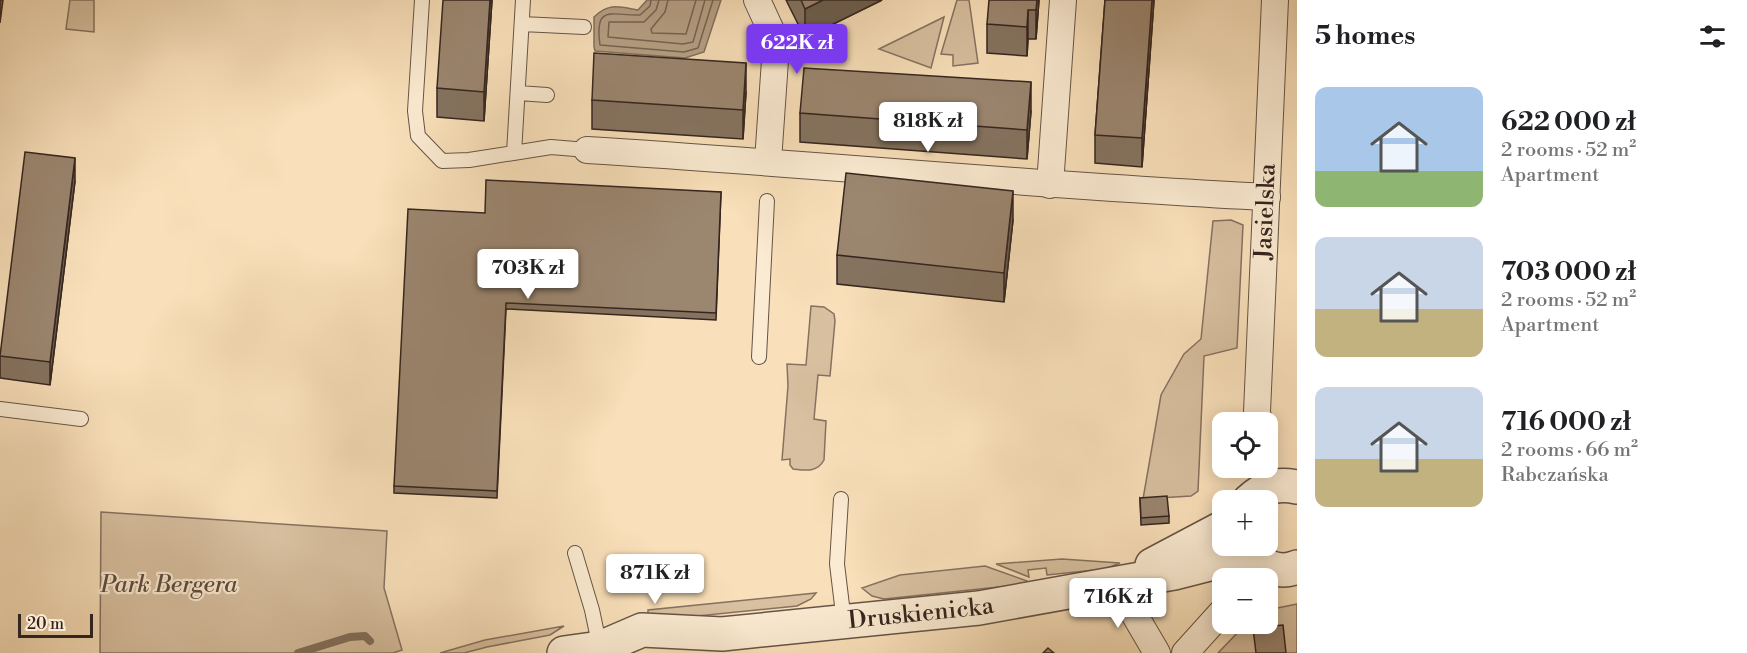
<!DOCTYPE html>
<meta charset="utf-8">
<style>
:root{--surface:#fff;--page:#f2f2f2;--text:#202124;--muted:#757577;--accent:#7c3aed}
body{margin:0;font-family:"Libre Bodoni",serif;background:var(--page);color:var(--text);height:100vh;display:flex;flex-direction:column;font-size:22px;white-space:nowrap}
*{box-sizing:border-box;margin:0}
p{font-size:20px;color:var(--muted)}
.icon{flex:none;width:33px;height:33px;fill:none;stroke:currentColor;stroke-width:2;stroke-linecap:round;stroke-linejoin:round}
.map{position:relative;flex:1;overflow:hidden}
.panel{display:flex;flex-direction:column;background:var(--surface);width:450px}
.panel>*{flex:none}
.buttons{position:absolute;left:1212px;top:412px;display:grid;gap:12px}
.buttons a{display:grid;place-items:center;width:66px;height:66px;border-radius:12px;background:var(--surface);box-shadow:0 3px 15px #0003;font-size:30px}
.scale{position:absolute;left:18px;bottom:15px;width:75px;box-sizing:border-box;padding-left:6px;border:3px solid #35251f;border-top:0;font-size:16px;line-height:21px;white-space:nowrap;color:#35251f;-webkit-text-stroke:4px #fbebd2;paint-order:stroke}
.price{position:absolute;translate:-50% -51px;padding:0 14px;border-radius:6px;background:#fff;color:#222;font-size:20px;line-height:39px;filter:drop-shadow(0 2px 3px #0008)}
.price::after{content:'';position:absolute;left:50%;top:36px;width:18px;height:14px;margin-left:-9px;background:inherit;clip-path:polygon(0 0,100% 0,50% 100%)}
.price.selected{background:var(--accent);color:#fff}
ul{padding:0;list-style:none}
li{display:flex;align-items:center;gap:18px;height:150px;padding:0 18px}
li span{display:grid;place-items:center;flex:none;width:168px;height:120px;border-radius:12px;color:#555}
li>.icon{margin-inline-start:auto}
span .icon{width:72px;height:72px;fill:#fffc;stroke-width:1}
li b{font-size:26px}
h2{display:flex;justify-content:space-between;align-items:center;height:72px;padding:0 18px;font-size:26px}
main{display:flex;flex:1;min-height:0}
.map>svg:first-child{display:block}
</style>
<main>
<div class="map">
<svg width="1297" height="653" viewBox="0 0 1297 653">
<rect width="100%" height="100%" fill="#f9e0ba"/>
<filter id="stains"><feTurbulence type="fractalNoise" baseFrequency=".00333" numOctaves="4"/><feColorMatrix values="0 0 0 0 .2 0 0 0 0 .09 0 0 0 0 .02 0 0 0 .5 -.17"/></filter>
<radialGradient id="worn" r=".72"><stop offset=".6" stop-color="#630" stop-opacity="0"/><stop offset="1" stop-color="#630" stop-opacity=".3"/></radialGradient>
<path fill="#d8c0a0" stroke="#867260" stroke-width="1.5" d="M70,0H94V32L66,29Z
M957,0H969L978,63L953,66V55L941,54Z
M944,17L931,68L879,49Z
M1231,220L1243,225L1237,348L1204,356L1198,491L1191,496L1143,499L1161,395L1184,354L1201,339L1213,221Z
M811,306L824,307L834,314L835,321L830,376L818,375L814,419L826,421L824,460C817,473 805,470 793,469L790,465V459L782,460L788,386L787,364L806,365Z
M101,512L387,531L384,588L402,650L393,653H100Z
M1062,559L1120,563L1105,569L1047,575L1046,568L1028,570L1029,577L996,564Z
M985,566L1027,581V584L884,599L872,596L862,588L900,575Z
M816,593L811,599L797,606L648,621V610Z
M1297,604V653H1218L1246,624H1268V610Z
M564,626L550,635L487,647L464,653H440L485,640Z"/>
<path fill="#b6a085" stroke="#826f5c" stroke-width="1.5" d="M647,0H721L704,52L685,58L595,51L594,47V17C609,2 620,7 638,10Z"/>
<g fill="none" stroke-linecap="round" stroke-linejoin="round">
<path stroke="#766252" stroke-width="1.5" d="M651,0L650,6L640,15C612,16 594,3 600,45L684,52L698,48L713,0
M659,0L656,10L644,22H609L608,37L683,44L693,42L705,0
M668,0L665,12L651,29L652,33L686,34L696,0"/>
<path stroke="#826f5c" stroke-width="8" d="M298,653L350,637L365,636L370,641"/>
<defs>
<path id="service" d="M422,0L415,111L418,136L442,161L469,160L551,147L587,150
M522,24L584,27
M518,93L547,95
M514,153L523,0
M759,357L767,201
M0,409L81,419
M841,499L837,564L844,622
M575,553L592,610L600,648"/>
<g id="minor">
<path d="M757,0L774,37L776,46L768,161"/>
<path d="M587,150C814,164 1040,186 1267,197"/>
<path d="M1050,185L1063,0"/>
<path id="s1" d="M1259,423L1257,412L1275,0"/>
<path d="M1116,583L1157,653"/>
<path d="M1185,653L1222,612"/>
</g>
<g id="tertiary">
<path d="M1249,501C1264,487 1277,483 1297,487"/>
<path d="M1244,546C1256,563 1276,576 1297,567"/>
<path d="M1152,565L1222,528"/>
<path id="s2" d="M564,653L600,648L642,630L722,634L979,608L1174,573L1229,559L1252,558"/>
</g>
</defs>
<use href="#service" stroke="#665446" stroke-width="16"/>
<use href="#minor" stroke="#665446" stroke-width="28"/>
<use href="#tertiary" stroke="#665446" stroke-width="36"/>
<use href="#service" stroke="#fbebd2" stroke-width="14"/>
<use href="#minor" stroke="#fbebd2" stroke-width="26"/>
<use href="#tertiary" stroke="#fbebd2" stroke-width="33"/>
</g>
<path fill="#857360" stroke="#35251f" stroke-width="1.5" d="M492,0L484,121L437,117V88Z
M786,0H882L805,38Z
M1039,0L1036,39H1028L1027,56L987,53V24Z
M1105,0H1154L1142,167L1095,163V135Z
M746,92L743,139L592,129V100Z
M1031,111L1027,159L800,142V113Z
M75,181L50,385L0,378V356Z
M721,192L716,320L506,309L497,498L394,493V486L485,213Z
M1013,220L1004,302L837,284V255Z
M1140,498L1169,516V523L1141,525Z"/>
<path fill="#6c5e4e" stroke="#35251f" stroke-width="1.5" d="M0,0H3L0,23Z
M490,0H492L484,121V92Z
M823,0H882L805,38V9Z
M1037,0H1039L1036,39V10Z
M1152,0H1154L1142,167V138Z
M1028,10V39L1027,56V27Z
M746,63V92L743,139V110Z
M1031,82V111L1027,159V130Z
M75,158V181L50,385V362Z
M1013,191V220L1004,302V273Z"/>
<path fill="#9b8670" stroke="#35251f" stroke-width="1.5" d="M443,0H490L484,92L437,88Z
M801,0H823L805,9Z
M989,0H1037L1036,10H1028L1027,27L987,24Z
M1105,0H1152L1142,138L1095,135Z
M594,53L746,63L743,110L592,100Z
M804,68L1031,82L1027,130L800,113Z
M25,152L75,158L50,362L0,356Z
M846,173L1013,191L1004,273L837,255Z
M486,180L721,192L716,313L506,303L497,491L394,486L408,209L485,213Z
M1167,496L1169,516L1141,518L1140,498Z
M1283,625L1286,653H1256L1253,628Z
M1048,648L1054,653H1043Z"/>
<g text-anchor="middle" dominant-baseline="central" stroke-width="4.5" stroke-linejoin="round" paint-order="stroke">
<g font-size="24" fill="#35251f" stroke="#fbebd2">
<text stroke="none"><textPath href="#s1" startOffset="212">Jasielska</textPath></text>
<text stroke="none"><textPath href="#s2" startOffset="362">Druskienicka</textPath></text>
</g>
<g font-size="24" font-style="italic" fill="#5e4c3f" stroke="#fbebd2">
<text x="169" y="585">Park Bergera</text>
</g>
</g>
<rect width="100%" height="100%" filter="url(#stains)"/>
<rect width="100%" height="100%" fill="url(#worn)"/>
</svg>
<div class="buttons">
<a><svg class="icon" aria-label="locate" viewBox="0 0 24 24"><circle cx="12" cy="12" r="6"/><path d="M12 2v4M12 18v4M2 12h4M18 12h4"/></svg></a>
<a>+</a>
<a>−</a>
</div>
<div class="scale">20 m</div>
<b class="price selected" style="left:797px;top:75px">622K zł</b>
<b class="price" style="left:928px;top:153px">818K zł</b>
<b class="price" style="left:528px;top:300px">703K zł</b>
<b class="price" style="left:655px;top:605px">871K zł</b>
<b class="price" style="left:1118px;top:629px">716K zł</b>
</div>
<section class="panel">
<h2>5 homes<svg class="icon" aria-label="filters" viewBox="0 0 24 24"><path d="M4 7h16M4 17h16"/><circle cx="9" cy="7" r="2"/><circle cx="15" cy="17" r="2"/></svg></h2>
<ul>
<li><span style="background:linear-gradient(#a9c7e8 70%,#8fb573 0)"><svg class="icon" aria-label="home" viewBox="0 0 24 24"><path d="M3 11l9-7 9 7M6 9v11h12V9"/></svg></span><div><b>622 000 zł</b><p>2 rooms · 52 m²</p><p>Apartment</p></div></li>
<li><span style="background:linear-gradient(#c9d6e8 60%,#c2b280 0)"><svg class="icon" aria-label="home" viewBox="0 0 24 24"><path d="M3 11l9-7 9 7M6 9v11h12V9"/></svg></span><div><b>703 000 zł</b><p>2 rooms · 52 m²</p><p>Apartment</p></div></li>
<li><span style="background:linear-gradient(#c9d6e8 60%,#c2b280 0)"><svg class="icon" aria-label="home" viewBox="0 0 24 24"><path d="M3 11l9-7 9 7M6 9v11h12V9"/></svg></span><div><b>716 000 zł</b><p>2 rooms · 66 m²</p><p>Rabczańska</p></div></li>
</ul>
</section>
</main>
